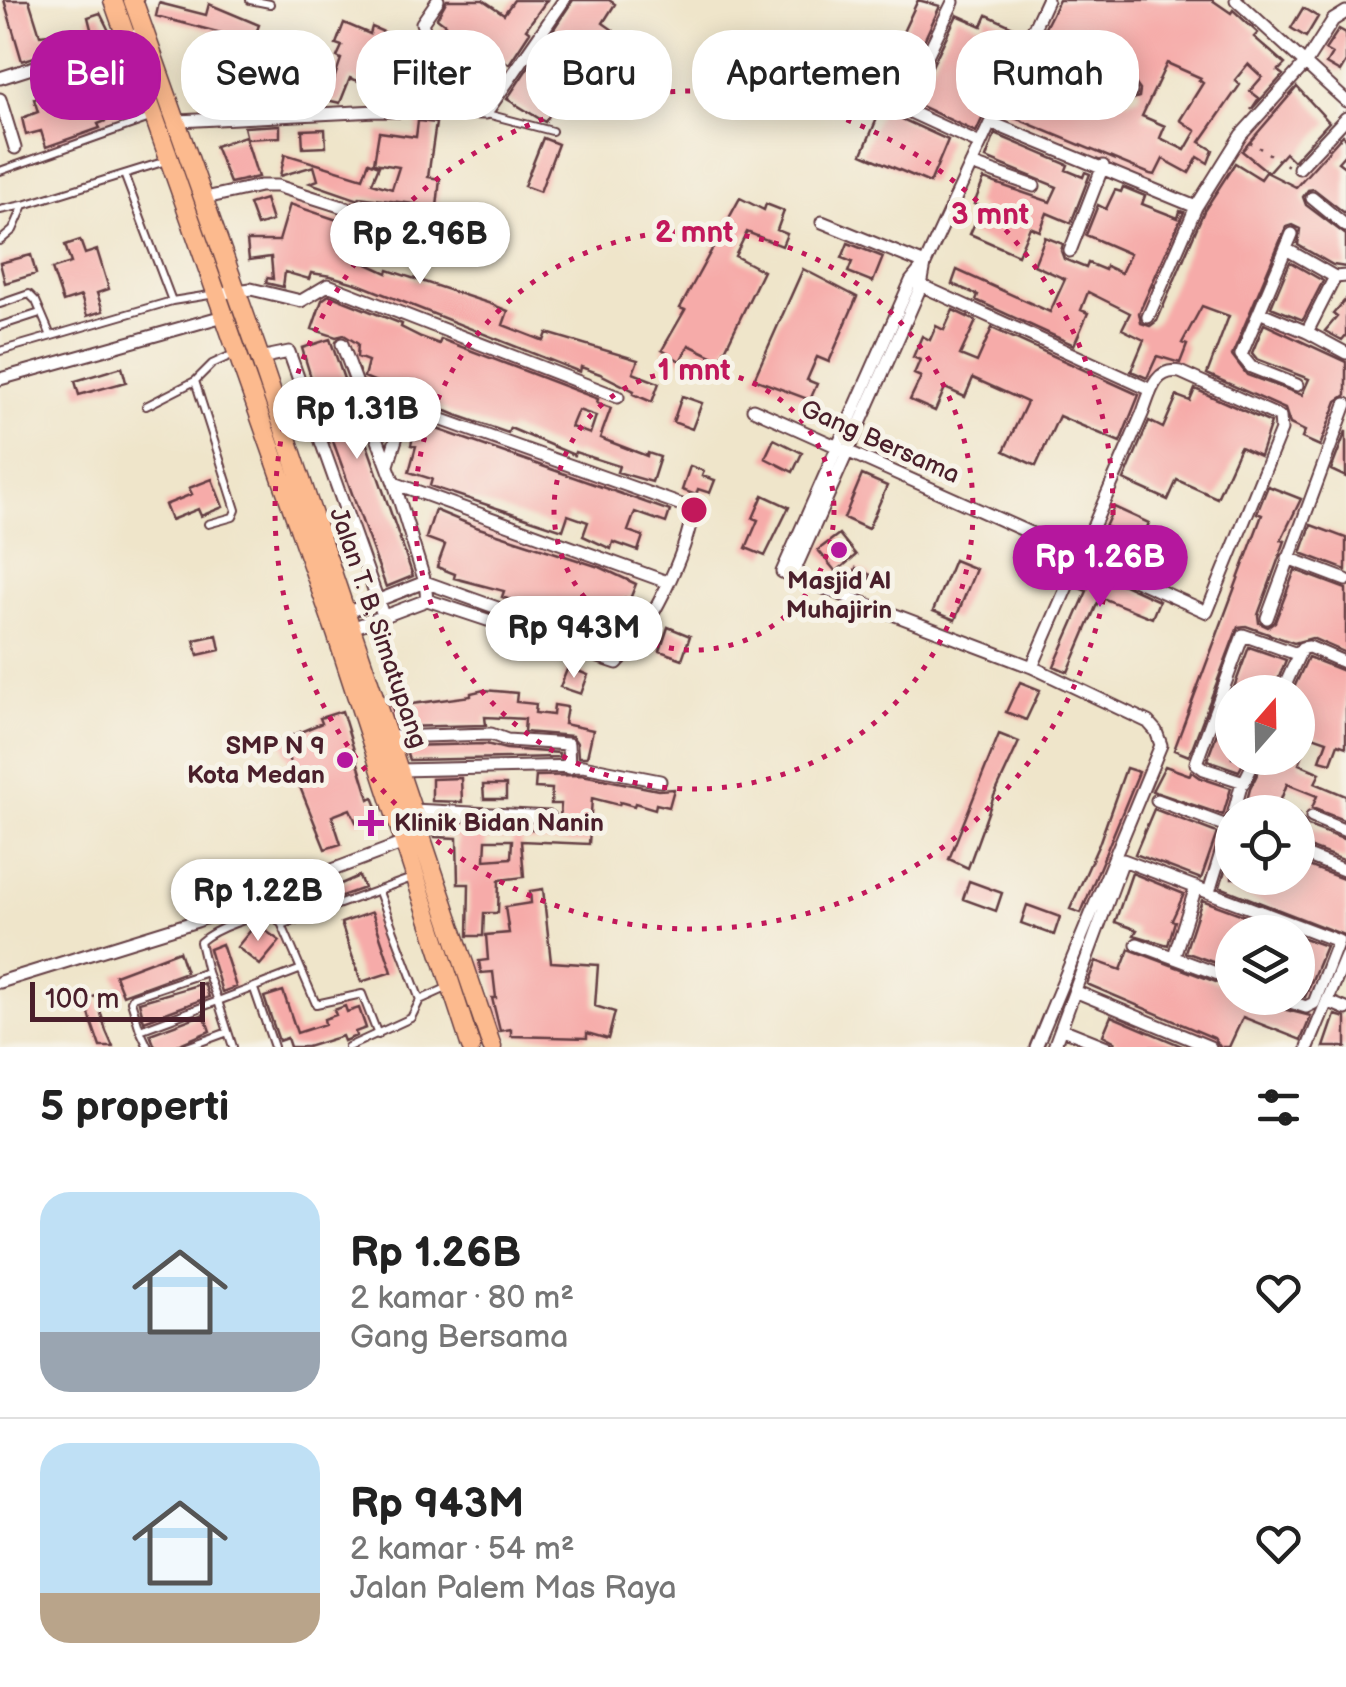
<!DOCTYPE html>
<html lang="id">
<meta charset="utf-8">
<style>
:root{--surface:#fff;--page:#f6f6f6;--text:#222;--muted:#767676;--line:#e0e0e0;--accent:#b5179e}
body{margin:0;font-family:"Balsamiq Sans",sans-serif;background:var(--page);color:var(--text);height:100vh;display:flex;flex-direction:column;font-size:38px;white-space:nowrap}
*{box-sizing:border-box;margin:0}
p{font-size:32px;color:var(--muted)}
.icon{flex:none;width:55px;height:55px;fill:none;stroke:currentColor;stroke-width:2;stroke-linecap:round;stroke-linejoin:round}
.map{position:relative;height:1047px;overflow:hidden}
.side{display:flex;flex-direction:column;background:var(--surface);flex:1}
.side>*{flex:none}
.guide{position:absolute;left:30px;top:30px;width:1288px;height:90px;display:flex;gap:20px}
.needle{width:65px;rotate:20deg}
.tools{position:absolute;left:1215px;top:675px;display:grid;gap:20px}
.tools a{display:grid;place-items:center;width:100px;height:100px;border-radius:50%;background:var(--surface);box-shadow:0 5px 25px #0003;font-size:50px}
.scale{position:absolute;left:30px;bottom:25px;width:175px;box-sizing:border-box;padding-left:10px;border:5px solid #4a1f2b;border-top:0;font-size:28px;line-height:35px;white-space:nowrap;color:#4a1f2b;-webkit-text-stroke:8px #f7f3e8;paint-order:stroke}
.price{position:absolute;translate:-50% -85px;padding:0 22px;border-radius:35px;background:#fff;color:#222;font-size:32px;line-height:65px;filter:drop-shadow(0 2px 5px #0008)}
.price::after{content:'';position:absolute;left:50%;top:60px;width:30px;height:22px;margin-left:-15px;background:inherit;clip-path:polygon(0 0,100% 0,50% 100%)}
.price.selected{background:var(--accent);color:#fff}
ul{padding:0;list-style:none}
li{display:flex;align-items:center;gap:30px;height:250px;padding:0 40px}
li+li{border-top:2px solid var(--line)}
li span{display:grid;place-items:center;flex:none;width:280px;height:200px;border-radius:30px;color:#555}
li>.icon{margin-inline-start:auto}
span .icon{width:120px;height:120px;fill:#fffc;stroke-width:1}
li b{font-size:42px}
h2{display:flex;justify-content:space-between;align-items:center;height:120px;padding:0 40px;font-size:42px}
.chip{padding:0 35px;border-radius:40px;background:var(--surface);box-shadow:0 5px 25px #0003;font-size:35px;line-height:90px}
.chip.selected{background:var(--accent);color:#fff}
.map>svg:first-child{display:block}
</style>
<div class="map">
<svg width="1346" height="1047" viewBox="0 0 1346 1047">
<rect width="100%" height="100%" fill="#f7f3e8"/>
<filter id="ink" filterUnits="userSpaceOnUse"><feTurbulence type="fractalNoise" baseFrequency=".01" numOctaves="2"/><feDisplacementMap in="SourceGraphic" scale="20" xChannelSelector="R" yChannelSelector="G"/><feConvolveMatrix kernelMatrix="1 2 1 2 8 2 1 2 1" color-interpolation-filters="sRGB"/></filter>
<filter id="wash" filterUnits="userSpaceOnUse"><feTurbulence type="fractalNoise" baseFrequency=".0048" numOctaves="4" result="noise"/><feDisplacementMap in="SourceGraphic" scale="40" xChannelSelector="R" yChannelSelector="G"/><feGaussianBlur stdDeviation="2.25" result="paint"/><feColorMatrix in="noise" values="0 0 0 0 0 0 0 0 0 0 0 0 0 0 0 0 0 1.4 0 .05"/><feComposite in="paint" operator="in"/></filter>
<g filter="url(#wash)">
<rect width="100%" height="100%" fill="#efe5ca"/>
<g id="blocks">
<path fill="#f6aba9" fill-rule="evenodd" d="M4,0H29L40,35L65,32L67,38L88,33L91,29L88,17L100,13L110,33L22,61Z
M447,0H483L504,14L514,0H547L526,29L530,32L509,64L485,47L476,58L440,31L445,24L437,18Z
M573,0H609L615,4L603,23L613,30L566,99L562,96L545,122L507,99Z
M918,0L940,6L894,106L902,119L948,140L930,183L862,154L887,95L876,90Z
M1059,0H1212L1231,13L1233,10L1258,33L1254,37L1285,64L1278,71L1283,75L1251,110L1259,98L1250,91L1262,77L1248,64L1235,80L1240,85L1200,142L1213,150L1208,163L1198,157L1189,173L1163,159L1155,175L1150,174L1005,114L1030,59L1127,101L1139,97L1140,90L1135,83L1038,42ZM1167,63L1201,78L1199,80L1203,83L1180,120L1196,131L1185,150L1160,138L1165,126L1142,116Z
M159,3L206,15L209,4L259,25L252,44L231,37L236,54L210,62L204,44L233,36L156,16Z
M1303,8L1318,17L1306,37L1291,28Z
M957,15L982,26L987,15L1022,31L976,132L914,103Z
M344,23L370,34L372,27L386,33L380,48L433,69L435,63L453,71L455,66L490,91L481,104L453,103L417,87L411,102H408L384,93L386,87L368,79L367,84L350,78L340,103L327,100L341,59L337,57L342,46L336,44Z
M1339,29L1346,33V62L1340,72L1326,64L1332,54L1325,50Z
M114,70L130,111L98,124L100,128L46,147L41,131L26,135L22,118L38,112L34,99Z
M1297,87L1329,122L1293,161L1285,153L1268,172L1242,151Z
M238,92L243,108L219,110L216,99Z
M418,121L436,123L428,177L440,179L437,207L360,197L359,200L310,183L318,180L314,166L280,176L285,154L363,178L369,162L379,166L372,183L392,189L399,167L374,163L379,132L416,137Z
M280,125V137L247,139L244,127Z
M325,129L326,147L303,148L302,130Z
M995,134L1068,165L1066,170L1083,177L1085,172L1090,174L1071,223L1047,213L1040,231L1030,227L1018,255L970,234L982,207L974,204L984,179L1050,202L1057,187L986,158Z
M1343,135L1346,138V153L1338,162L1346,168V214L1314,189L1308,190L1303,197L1306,205L1346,235V267L1333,265L1298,245L1300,229L1292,225L1286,227L1232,355L1247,375L1302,395L1309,379L1257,359L1252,353L1264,324L1346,362V395L1337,401L1320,446L1302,438L1305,431L1290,424L1285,409L1207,374L1229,316L1202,306L1182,343L1187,345L1180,363L1157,356L1147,378L1131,371L1144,340L1122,329L1130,313L1088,292L1081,310L1088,313L1074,345L976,300L978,295L952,284L957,270L1050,312L1065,279L1034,265L1045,237L1063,244L1061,251L1064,259L1086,268L1088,263L1105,270L1106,266L1121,273L1130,254L1086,235L1098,205L1106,209L1115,190L1121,192L1123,187L1145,196L1142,204L1178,218L1180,211L1184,212L1139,313L1141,323L1150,326L1157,321L1204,211L1235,163L1261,179L1266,172L1296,187Z
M245,136L258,177L230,183L215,146Z
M543,138L558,144L540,192L524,186Z
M740,198L764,210L766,204L784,211L777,230L787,234L782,246L747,232L735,256L763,271L720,360L689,345L680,361L662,350L685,310L680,308Z
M265,199L272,221L257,226L249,204Z
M353,202L420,223L415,238L401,234L399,239L378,232L377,237L359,230L350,256L387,273L388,270L491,304L508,311L503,325L544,341L547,333L638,360L633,373L659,383L652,402L633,394L634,391L600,374L581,367L580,372L358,284L331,276L311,273L309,279L285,272L283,287L266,283L267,278L273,279L271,257L249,260L247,241H279L290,204L340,221L342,217L347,219L353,214Z
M80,240L85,254L97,250L109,289L97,293L103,311L87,316L81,296L63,302L52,269L71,263L65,245Z
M848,243L883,257L873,282L848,272L852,262L842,258Z
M31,255L36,274L5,283L0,263Z
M1290,262L1323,281L1303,320L1271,307Z
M803,269L857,297L829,362L817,357L807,380L817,384L810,400L754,379Z
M329,295L402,324L401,327L421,337L439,344L441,339L598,399L597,403L611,408L600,438L647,456L648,453L660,457L652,482L617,472L619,466L575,452L574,455L510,428L508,433L456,415L364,377L368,361L357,357L358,344L344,335L336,337L312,329L322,300ZM578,410L596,416L590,434L571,427Z
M1346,299V335L1342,340L1325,331L1337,317L1333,314Z
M953,310L976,321L960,355L977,362L992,328L1139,395L1120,442L1059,416L1036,466L1004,451L1027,402L973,378L965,397L945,388L935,411L910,400L921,377L914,374L920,360L913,357L922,336L930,340L936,326L944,330Z
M330,339L413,576L386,587L317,397L302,348Z
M122,367L126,382L79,395L75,381Z
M1195,389L1271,423L1260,456L1240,447L1217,498L1177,480L1168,500L1124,480L1149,421L1163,428L1177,396L1190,401Z
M682,396L702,403L692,429L673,422Z
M417,422L670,511L666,523L635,512L628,531L643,536L638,551L613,542L611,549L583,536L588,522L568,515L563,530L430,486L432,479L409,472L416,446L411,445Z
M1346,431V477L1331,470Z
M774,439L802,453L793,472L765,458Z
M690,466L704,471L702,476L715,480L710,493L698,489L696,495L682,490Z
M862,475L887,486L868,529L844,518Z
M212,479L223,507L201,516L198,509L171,520L165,505L192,494L189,488Z
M1268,486L1301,499L1281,540L1285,541L1258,615L1259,623L1268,627L1275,622L1295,570L1346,589V653L1312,638L1294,643L1246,626L1238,627L1189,756L1174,750L1262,515L1257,513Z
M763,495L789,507L765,556L746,548L758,520L753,518Z
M1114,507L1149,523L1130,564L1095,549Z
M435,510L476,527L602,568L636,584L630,599L625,598L615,629L585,620L583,624L516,602L502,597L504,591L454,578L455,574L437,567L445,545L426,538Z
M1311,525L1346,538V570L1301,553Z
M839,534L856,555L836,572L818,550Z
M954,560L976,569L955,620L933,611Z
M856,568L871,575L863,593L847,587Z
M1087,568L1159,601L1152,618L1100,597L1068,672L1054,666L1087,591L1079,588Z
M668,627L690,636L682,659L660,651Z
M217,635L220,650L198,655L194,640Z
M1249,647L1286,660L1273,692H1232V758H1246L1239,771L1207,760Z
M1308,657L1346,672V747L1338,744L1331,763L1320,760L1327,741L1310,735L1299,764L1320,773L1315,783L1346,796V821L1312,808L1317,796L1287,784L1276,812H1244L1250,789L1265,758H1298V692H1292Z
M568,667L588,675L581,694L560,687Z
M1020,682L1040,690L1026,720L1006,712Z
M484,690L517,693L516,702L536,704L535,713L553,715L554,705L567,707L564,724L593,730L587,757H578L577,743L572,736L524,732L525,719L485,717L486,725L398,727L388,694L402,692L404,705L471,696V693Z
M342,711L369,799L373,797L379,812L356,822L350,809L332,816L341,844L325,849L281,740L322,723L320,718Z
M999,734L1019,742L994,796L968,868L949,859Z
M486,744L506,749L559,753V757L409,760L404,746Z
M1165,766L1190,775L1191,771L1201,778L1231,788L1223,815L1152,791Z
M1126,768L1139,772L1081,913L1070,909L1099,844Z
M582,775L658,790L674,789L669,807L656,804L655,809L635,803L634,806L620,802L619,805L592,798L589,844L521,841L524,877L499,880L498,913H484L483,936H468L469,884H458L457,838L435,837L430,820L468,822L467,827L559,830L561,804H551L552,789L535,788L536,776ZM486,840H512L511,858L485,860Z
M461,778L462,802L432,801V779Z
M483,785H506V799H484Z
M1154,809L1217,833L1201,879L1135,854Z
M1298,814L1308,826L1346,840V861L1298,843Z
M1232,847V878H1298V862L1346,880V936L1220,887Z
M1132,873L1184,894L1172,920L1175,921L1168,945L1134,935L1137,930L1115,922Z
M359,876L364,888L305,909L302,901Z
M969,881L1002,893L996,911L963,899Z
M543,889L551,962L598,965L595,1006L615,1012L608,1039L587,1033V1038L511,1036V1029L500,1031L492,998H496L493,972L481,973L479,961L488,960L486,935L509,933L505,907L531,903L530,891Z
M1202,900L1289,932H1232V969L1185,952Z
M1027,905L1060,917L1054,935L1021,923Z
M372,912L392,972L361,982L341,923Z
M256,924L280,941L260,965L237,947Z
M1298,936L1326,946L1305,997L1298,994Z
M222,944L236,987L222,992L209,949Z
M1129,949L1232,988V998H1263L1275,1007L1311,1016L1301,1040L1243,1017L1229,1047H1220L1214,1038L1087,984L1096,961L1121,970Z
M179,951L186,972L123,995L115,975Z
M204,983L209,997L144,1021L139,1002Z
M283,991L297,1033L325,1024L324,1019L336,1015L334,1010L345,1006L347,1012L359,1008L366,1028L355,1032L356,1036L344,1041L342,1036L307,1047H290L287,1038L279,1041L264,997Z
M96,996L106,1031L113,1047H100L92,1024L85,999Z
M204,1014L210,1031L173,1047H155L150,1034Z
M1335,1015L1346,1018V1047H1324Z
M1111,1016L1182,1046V1047H1116L1114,1041L1103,1035Z"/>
</g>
</g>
<g filter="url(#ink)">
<use href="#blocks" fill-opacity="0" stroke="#633d43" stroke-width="2.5"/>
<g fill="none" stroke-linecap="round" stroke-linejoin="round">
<defs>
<path id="lane" d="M250,0L270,4
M487,114L552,131
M0,171L150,118
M124,174L172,301
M0,210L23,205
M0,241L13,230L24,205L166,161
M0,304L29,294L36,301L51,336
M0,326L40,313
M0,351L172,301L216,294
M146,406L195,381
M208,524L233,517L236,510L195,381L212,364L236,353
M282,925L316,1004L362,994L378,1035
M207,972L200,942C216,928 252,915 274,915L282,925L412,878
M254,989L274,1047
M420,1000L451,986
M140,1030L131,1001L133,997L207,972L218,1001L299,970
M148,1047L140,1030L218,1001L233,1047
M187,1047L228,1032
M348,1047L411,1018L420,1000L379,892"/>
<path id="street" d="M438,0L422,23L425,32L502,89
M1236,0L1346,101
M953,2L903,105L906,110L980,144
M1025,46L1131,92
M0,78L145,32
M0,99L15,148
M178,121L377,111L486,113L564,0
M992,123L1196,207L1241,135L1305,64L1333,20L1346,12
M971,164L1034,186
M1299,168L1346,118
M205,198L260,186H277L346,208
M1312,198L1346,226
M822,222L925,264
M1292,234L1241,355L1251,367L1297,385
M1286,249L1335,277L1346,276
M1070,251L1103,166
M925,264L911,281L782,572L1032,667L1148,722L1156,731L1161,745L1036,1047
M918,284L1151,390
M216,294L251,289L301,301L328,285L618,397
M1259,312L1307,332L1346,353
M1148,317L1196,207
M1307,332L1335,277
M342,344L394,483L425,582L427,600
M260,358L289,352L383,615
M0,379L227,315
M359,386L406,407L693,509C687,554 649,631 617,663L427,600
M753,409L1207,612L1281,430L1280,417L1180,372C1155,367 1150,393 1143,412L1032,667
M388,465L406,407
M394,483L667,582
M1288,558L1346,580
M792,576L904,325L921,286L925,264L1047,0
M425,582L626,654
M343,614L425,582
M1267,618L1346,404
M347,630L427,600
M1282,692L1302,648L1309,647L1346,663
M389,737L491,734L507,740L568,744L569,768
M1256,758L1244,782L1204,769L1196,763L1243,635L1297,654
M399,770L583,766L660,781
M1157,800L1232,828
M413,810L550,817
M1234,812L1242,782
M1312,817L1346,831
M1298,852L1346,871
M1209,892L1232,817
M1137,944L1232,979
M1174,956L1196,887
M0,982L197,921L404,843
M1077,992L1210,1047
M1327,1001L1346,1009
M1062,1029L1107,1047
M1054,1047L1123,860L1338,941L1314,1003L1306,1007L1278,998
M1308,1047L1346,956"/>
<path id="primary" d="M113,0L336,633L471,1047
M133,0L260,358L492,1047"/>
</defs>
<use href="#lane" stroke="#633d43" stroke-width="10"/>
<use href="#street" stroke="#633d43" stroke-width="15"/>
<use href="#primary" stroke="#633d43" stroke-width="21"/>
<path stroke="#633d43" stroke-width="2.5" stroke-dasharray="2.5 8" stroke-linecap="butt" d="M1250,142L1290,167"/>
<use href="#lane" stroke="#fff" stroke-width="6"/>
<use href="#street" stroke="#fff" stroke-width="11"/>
<use href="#primary" stroke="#fcba8e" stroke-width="18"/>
</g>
</g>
<g fill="none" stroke="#c2185b" stroke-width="5" stroke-dasharray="5 10">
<circle cx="694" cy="510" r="140"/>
<circle cx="694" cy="510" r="279"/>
<circle cx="694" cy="510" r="419"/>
</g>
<g fill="#b5179e" stroke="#f7f3e8" stroke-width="4">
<circle cx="839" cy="550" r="10"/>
<circle cx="345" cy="760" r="10"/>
<path d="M366 808h10v10h10v10h-10v10h-10v-10h-10v-10h10z"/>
</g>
<g text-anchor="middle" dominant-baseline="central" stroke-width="10" stroke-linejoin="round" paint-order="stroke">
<g font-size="25" fill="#4a1f2b" stroke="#f7f3e8">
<text transform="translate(880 442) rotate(24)">Gang Bersama</text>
<text transform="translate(378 628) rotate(71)">Jalan T. B. Simatupang</text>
</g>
<g font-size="25" font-weight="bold" fill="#4a1f2b" stroke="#f7f3e8">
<text x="839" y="581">Masjid Al<tspan x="839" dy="29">Muhajirin</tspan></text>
<text x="325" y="746" text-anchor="end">SMP N 9<tspan x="325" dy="29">Kota Medan</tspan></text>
<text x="394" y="823" text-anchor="start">Klinik Bidan Nanin</text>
</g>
</g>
<circle cx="694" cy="510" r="15" fill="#c2185b" stroke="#f7f3e8" stroke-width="5"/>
<g font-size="30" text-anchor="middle" font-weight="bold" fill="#c2185b" stroke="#f7f3e8" stroke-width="10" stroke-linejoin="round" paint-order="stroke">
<text x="990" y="224">3 mnt</text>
<text x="694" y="242">2 mnt</text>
<text x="694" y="380">1 mnt</text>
</g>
</svg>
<div class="tools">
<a><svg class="needle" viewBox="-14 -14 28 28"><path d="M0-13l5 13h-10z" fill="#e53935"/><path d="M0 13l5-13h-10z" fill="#767676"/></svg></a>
<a><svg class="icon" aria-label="locate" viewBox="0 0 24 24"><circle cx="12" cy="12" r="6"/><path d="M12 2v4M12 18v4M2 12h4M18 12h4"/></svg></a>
<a><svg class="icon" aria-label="layers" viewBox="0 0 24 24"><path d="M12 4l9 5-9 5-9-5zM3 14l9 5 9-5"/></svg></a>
</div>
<div class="scale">100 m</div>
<b class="price" style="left:420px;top:287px">Rp 2.96B</b>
<b class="price" style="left:357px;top:462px">Rp 1.31B</b>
<b class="price selected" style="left:1100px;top:610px">Rp 1.26B</b>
<b class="price" style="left:574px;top:681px">Rp 943M</b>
<b class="price" style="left:258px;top:944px">Rp 1.22B</b>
<div class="guide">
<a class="chip selected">Beli</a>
<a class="chip">Sewa</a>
<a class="chip">Filter</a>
<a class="chip">Baru</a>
<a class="chip">Apartemen</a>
<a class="chip">Rumah</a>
</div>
</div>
<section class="side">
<h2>5 properti<svg class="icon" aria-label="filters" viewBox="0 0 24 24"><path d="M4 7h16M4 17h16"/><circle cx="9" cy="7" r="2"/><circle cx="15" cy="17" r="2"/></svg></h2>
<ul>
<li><span style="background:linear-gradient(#bfe0f5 70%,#9aa5b1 0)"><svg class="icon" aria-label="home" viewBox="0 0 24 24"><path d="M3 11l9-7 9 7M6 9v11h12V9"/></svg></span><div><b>Rp 1.26B</b><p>2 kamar · 80 m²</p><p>Gang Bersama</p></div><svg class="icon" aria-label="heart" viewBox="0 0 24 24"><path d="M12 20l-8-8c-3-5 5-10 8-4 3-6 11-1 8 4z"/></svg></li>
<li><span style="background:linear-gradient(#bfe0f5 75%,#b9a48a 0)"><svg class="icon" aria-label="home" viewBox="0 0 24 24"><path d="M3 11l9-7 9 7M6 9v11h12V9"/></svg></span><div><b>Rp 943M</b><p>2 kamar · 54 m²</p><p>Jalan Palem Mas Raya</p></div><svg class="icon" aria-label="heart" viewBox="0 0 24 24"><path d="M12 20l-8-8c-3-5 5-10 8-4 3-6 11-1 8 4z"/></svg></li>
</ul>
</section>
